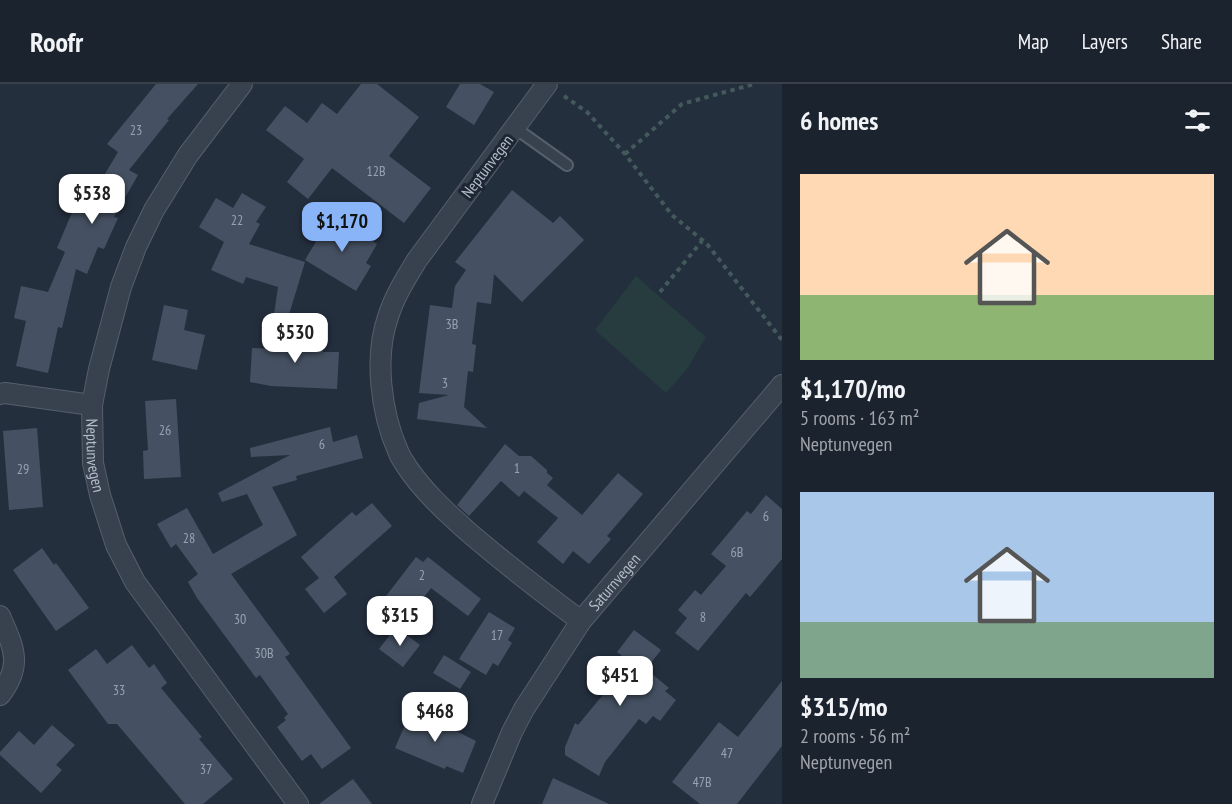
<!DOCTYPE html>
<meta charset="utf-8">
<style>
:root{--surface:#1b232e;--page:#242b36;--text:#f1f3f6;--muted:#a0a4aa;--line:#39404a;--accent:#8ab4f8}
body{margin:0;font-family:"PT Sans Narrow",sans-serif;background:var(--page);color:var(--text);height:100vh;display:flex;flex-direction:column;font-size:22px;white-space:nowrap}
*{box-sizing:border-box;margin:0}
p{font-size:20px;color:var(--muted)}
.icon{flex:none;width:33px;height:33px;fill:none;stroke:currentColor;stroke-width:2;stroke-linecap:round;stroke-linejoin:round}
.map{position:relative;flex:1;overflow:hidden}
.panel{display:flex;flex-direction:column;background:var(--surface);width:450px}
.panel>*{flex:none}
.price{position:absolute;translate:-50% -51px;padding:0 14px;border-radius:12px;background:#fff;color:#222;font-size:20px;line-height:39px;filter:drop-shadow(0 2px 3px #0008)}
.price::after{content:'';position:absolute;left:50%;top:36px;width:18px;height:14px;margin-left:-9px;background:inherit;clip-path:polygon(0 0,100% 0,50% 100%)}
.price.active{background:var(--accent);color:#111}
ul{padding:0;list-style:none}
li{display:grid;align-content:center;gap:12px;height:318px;padding:0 18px}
li span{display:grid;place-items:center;height:186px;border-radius:0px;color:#555}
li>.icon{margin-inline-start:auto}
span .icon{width:108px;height:108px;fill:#fffc;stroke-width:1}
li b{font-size:26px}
h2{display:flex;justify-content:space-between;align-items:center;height:72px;padding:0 18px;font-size:26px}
header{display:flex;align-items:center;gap:36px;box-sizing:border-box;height:84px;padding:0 30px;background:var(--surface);border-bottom:2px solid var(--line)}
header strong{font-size:28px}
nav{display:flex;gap:33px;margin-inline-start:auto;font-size:21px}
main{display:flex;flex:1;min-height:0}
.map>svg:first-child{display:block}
</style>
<header>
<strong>Roofr</strong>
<nav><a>Map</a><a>Layers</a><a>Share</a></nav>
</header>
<main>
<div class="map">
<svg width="782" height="720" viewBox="0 0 782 720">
<rect width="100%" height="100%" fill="#242f3e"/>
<path fill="#263c3f" d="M636,192L706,253L687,285L666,309L595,246Z"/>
<path fill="#455162" d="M156,0H198L167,35L169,36L129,86L138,91L114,133L118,134L104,165L98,163L87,190L76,185L62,244L58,243L48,289L16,282L26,237L14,234L21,202L48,208L65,168L57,164L84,100L96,105L118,68L107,60Z
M361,0H377L419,33L389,72L431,104L404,139L332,84L308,115L287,98L304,75L266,46L285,22L307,39L322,19L337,30Z
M460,0H480L494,8L474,41L446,23Z
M512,106L553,139L560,132L584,156L522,218L494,190L491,220L477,218L472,260L476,261L473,288L468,287L464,323L487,344L417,335L419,319L449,311L419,309L430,221L452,224L455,202L466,186L455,178Z
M242,109L266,123L256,138L260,140L249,160L305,178L284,247L272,244L278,203L246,193L243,200L211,186L224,158L199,143L216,114L233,124Z
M331,132L377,160L366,179L371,182L356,207L305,176Z
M164,221L188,226L184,246L205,251L197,286L152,276Z
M275,252L323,254V268H339L337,305L271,302L250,298L252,264L274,265Z
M176,315L181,393L144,395L143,367L148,366L145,317Z
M330,343L333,358L357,351L363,374L296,392L297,396L272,403L297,451L231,490L290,570L285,573L351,664L322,685L311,670L302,677L277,643L286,636L284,634L288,630L260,591L256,594L197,514L188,498L198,490L176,460L171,464L157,440L187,424L213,470L263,441L247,410L222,418L218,409L290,371L251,373L250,364Z
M37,344L43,423L9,426L3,347Z
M505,360L519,372H531L547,386V389L553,394L547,401L582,431L618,389L643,410L607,452L611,455L589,480L573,467L563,480L537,458L558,434L524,407L519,413L501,397L469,432L457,421Z
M766,411L782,425V475L750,513L746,509L698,567L675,549L687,534L678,526L695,506L701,511L726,482L711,470L747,427L751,430Z
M372,419L392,442L334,493L347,510L324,529L305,505L319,494L301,473L352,428L356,432Z
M42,464L54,481L56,479L89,524L56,547L13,486Z
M416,473L423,478L428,473L481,515L468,532L431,504L407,535L383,516Z
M489,528L515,544L508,556L512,559L498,582L493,579L486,591L459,575Z
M396,543L420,561L403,583L379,565Z
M634,546L661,566L646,585L669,604L665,607L676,616L660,637L653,632L646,640L639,635L605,678L599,692L565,671V663L575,639L578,641L630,578L617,568Z
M132,561L149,584L154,580L167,599L161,604L202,653L199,655L233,695L203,720H185L117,640H108L68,586L96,565L107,580Z
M444,571L471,588L460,605L433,589Z
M782,597V662L737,720H700L672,698L719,638L738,653Z
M411,627L436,637L476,657L463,689L446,682L445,685L395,664Z
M52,641L75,661L56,681L62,686L41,709L0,671V668L19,647L34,661Z
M553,694L609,720H542Z
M353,695L372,720H319Z"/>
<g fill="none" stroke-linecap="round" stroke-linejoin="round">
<defs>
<path id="service" d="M515,44L567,81"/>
<g id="minor">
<path id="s1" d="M242,0L188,71L154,126L136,163L121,203L99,285L92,321L93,379L100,411L116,461L135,498L298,720"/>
<path d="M547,0L417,176C406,194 394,213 388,233C374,273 381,329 398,367C400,373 404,378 407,383C424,408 444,426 466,446C503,478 542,508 581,537"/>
<path d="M0,310L5,309L92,321"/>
<path d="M0,532C14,564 23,581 0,611"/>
<path id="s2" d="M482,720L512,648L524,625L581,537L782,301"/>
</g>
</defs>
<use href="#service" stroke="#565f6c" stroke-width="14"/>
<use href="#minor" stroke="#565f6c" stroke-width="22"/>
<path stroke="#44595c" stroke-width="4" stroke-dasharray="4.5 4.5" stroke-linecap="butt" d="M564,12L587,28L625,70L672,131L707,160L782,256
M625,70L682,20L754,0
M660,208L702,157"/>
<use href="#service" stroke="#38414e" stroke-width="10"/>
<use href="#minor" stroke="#38414e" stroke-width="20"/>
</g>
<g text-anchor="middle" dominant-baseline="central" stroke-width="6" stroke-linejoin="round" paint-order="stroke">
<g font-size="14" fill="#98a1af">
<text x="136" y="46">23</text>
<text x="376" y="87">12B</text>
<text x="237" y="136">22</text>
<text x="452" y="240">3B</text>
<text x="445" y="299">3</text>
<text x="165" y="346">26</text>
<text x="322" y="360">6</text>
<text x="517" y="384">1</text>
<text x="23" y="385">29</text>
<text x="766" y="432">6</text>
<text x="189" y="454">28</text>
<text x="737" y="468">6B</text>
<text x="422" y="491">2</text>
<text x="703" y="533">8</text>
<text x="240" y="535">30</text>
<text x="497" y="551">17</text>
<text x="264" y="569">30B</text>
<text x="119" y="606">33</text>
<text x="727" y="669">47</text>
<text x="206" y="685">37</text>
<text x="702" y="698">47B</text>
</g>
<g font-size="16" fill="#b4bcc9" stroke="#1d2633">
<text transform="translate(487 82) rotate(-53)">Neptunvegen</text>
<text stroke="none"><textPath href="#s1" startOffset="410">Neptunvegen</textPath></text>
<text stroke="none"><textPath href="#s2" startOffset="260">Saturnvegen</textPath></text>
</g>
</g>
</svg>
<b class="price" style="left:92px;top:141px">$538</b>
<b class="price active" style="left:342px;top:169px">$1,170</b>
<b class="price" style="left:295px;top:280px">$530</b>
<b class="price" style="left:400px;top:563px">$315</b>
<b class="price" style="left:620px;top:623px">$451</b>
<b class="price" style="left:435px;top:659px">$468</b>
</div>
<section class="panel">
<h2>6 homes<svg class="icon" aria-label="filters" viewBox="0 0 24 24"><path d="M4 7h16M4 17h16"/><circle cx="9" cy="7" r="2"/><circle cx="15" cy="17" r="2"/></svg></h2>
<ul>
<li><span style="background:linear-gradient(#ffd9b3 65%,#8fb573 0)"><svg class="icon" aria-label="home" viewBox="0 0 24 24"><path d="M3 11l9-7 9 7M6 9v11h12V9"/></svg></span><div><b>$1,170/mo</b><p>5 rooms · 163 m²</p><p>Neptunvegen</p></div></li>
<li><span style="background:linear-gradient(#a9c7e8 70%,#7fa58c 0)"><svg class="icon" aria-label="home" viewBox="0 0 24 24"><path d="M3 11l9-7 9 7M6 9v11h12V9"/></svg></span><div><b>$315/mo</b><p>2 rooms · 56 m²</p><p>Neptunvegen</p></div></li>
</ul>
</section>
</main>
